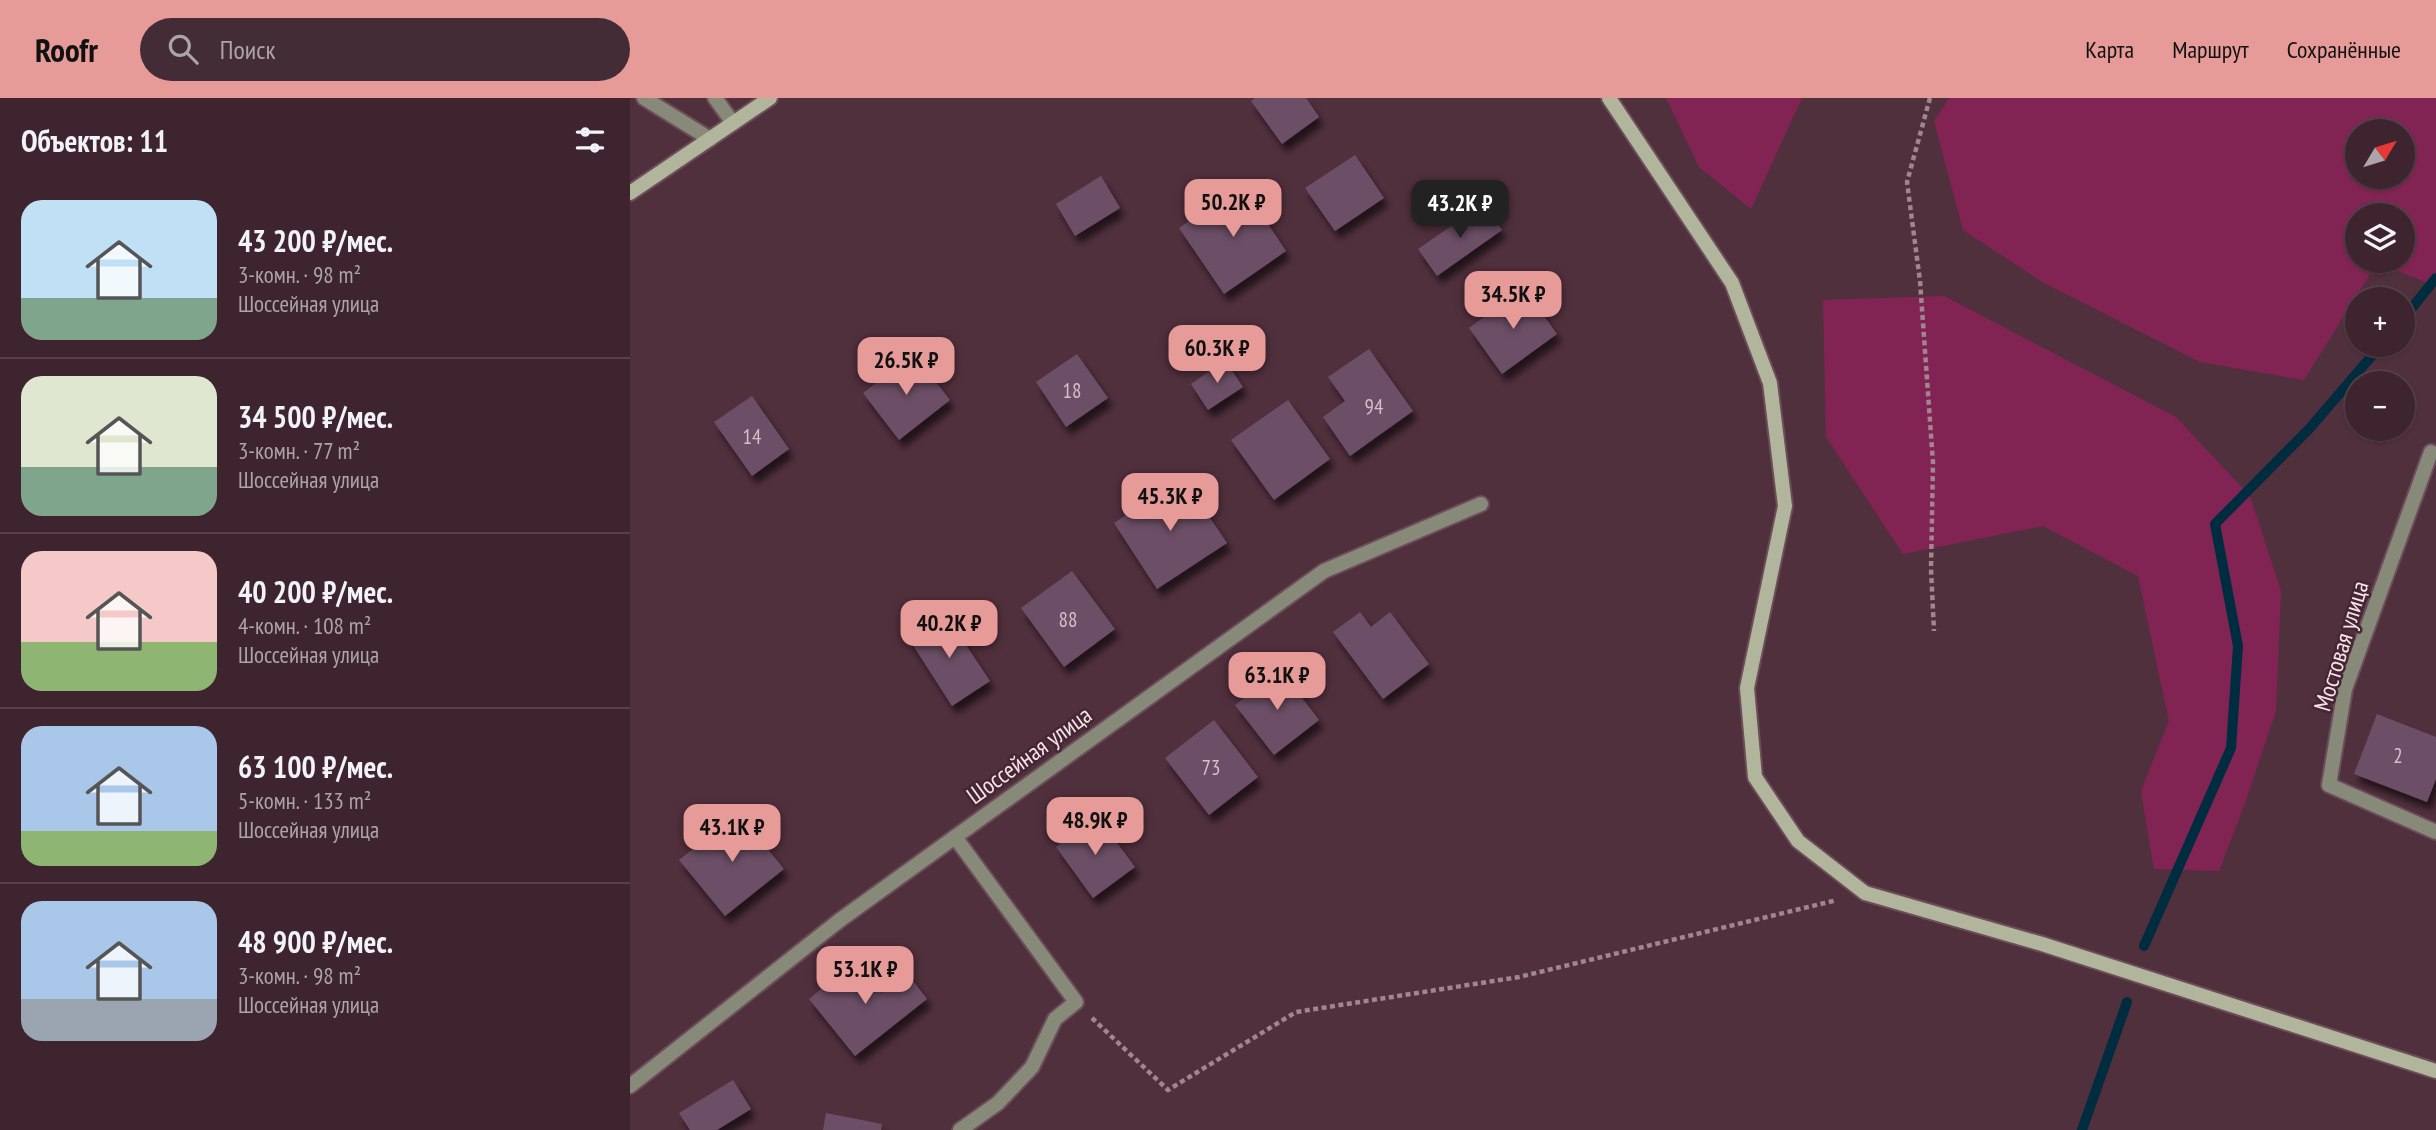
<!DOCTYPE html>
<html lang="ru">
<meta charset="utf-8">
<style>
:root{--surface:#3d242e;--page:#442c36;--text:#f1f3f6;--muted:#ada4aa;--line:#56414a;--accent:#e69b98}
body{margin:0;font-family:"PT Sans Narrow",sans-serif;background:var(--page);color:var(--text);height:100vh;display:flex;flex-direction:column;font-size:26px;white-space:nowrap}
*{box-sizing:border-box;margin:0}
p{font-size:23px;color:var(--muted)}
.icon{flex:none;width:38px;height:38px;fill:none;stroke:currentColor;stroke-width:2;stroke-linecap:round;stroke-linejoin:round}
.map{position:relative;flex:1;overflow:hidden}
.sheet{display:flex;flex-direction:column;background:var(--surface);width:630px}
.sheet>*{flex:none}
.needle{width:46px;rotate:52deg}
.fabs{position:absolute;left:1715px;top:21px;display:grid;gap:14px}
.fabs a{display:grid;place-items:center;width:70px;height:70px;border-radius:50%;background:var(--surface);box-shadow:0 2px 5px #0004,0 0 0 2px var(--line);font-size:35px}
.price{position:absolute;translate:-50% -60px;padding:0 16px;border-radius:14px;background:var(--accent);color:#111;font-size:23px;line-height:46px;filter:drop-shadow(0 2px 4px #0008)}
.price::after{content:'';position:absolute;left:50%;top:42px;width:21px;height:16px;margin-left:-10px;background:inherit;clip-path:polygon(0 0,100% 0,50% 100%)}
.price.active{background:#222;color:#fff}
ul{padding:0;list-style:none}
li{display:flex;align-items:center;gap:21px;height:175px;padding:0 21px}
li+li{border-top:2px solid var(--line)}
li span{display:grid;place-items:center;flex:none;width:196px;height:140px;border-radius:21px;color:#555}
li>.icon{margin-inline-start:auto}
span .icon{width:84px;height:84px;fill:#fffc;stroke-width:1}
li b{font-size:30px}
h2{display:flex;justify-content:space-between;align-items:center;height:84px;padding:0 21px;font-size:30px}
header{display:flex;align-items:center;gap:42px;box-sizing:border-box;height:98px;padding:0 35px;background:var(--accent);color:#111}
header strong{font-size:33px}
nav{display:flex;gap:38px;margin-inline-start:auto;font-size:24px}
.search{width:490px;height:63px;background:var(--page);display:flex;align-items:center;gap:18px;box-sizing:border-box;padding:0 24px;border-radius:38px;color:var(--muted);font-size:26px}
main{display:flex;flex:1;min-height:0}
.map>svg:first-child{display:block}
</style>
<header>
<strong>Roofr</strong>
<div class="search"><svg class="icon" aria-label="search" viewBox="0 0 24 24"><circle cx="10" cy="10" r="6"/><path d="M15 15l6 6"/></svg>Поиск</div>
<nav><a>Карта</a><a>Маршрут</a><a>Сохранённые</a></nav>
</header>
<main>
<section class="sheet">
<h2>Объектов: 11<svg class="icon" aria-label="filters" viewBox="0 0 24 24"><path d="M4 7h16M4 17h16"/><circle cx="9" cy="7" r="2"/><circle cx="15" cy="17" r="2"/></svg></h2>
<ul>
<li><span style="background:linear-gradient(#bfe0f5 70%,#7fa58c 0)"><svg class="icon" aria-label="home" viewBox="0 0 24 24"><path d="M3 11l9-7 9 7M6 9v11h12V9"/></svg></span><div><b>43 200 ₽/мес.</b><p>3-комн. · 98 m²</p><p>Шоссейная улица</p></div></li>
<li><span style="background:linear-gradient(#dfe7d0 65%,#7fa58c 0)"><svg class="icon" aria-label="home" viewBox="0 0 24 24"><path d="M3 11l9-7 9 7M6 9v11h12V9"/></svg></span><div><b>34 500 ₽/мес.</b><p>3-комн. · 77 m²</p><p>Шоссейная улица</p></div></li>
<li><span style="background:linear-gradient(#f6c9c9 65%,#8fb573 0)"><svg class="icon" aria-label="home" viewBox="0 0 24 24"><path d="M3 11l9-7 9 7M6 9v11h12V9"/></svg></span><div><b>40 200 ₽/мес.</b><p>4-комн. · 108 m²</p><p>Шоссейная улица</p></div></li>
<li><span style="background:linear-gradient(#a9c7e8 75%,#8fb573 0)"><svg class="icon" aria-label="home" viewBox="0 0 24 24"><path d="M3 11l9-7 9 7M6 9v11h12V9"/></svg></span><div><b>63 100 ₽/мес.</b><p>5-комн. · 133 m²</p><p>Шоссейная улица</p></div></li>
<li><span style="background:linear-gradient(#a9c7e8 70%,#9aa5b1 0)"><svg class="icon" aria-label="home" viewBox="0 0 24 24"><path d="M3 11l9-7 9 7M6 9v11h12V9"/></svg></span><div><b>48 900 ₽/мес.</b><p>3-комн. · 98 m²</p><p>Шоссейная улица</p></div></li>
</ul>
</section>
<div class="map">
<svg width="1806" height="1032" viewBox="0 0 1806 1032">
<defs>
<filter id="shadow"><feDropShadow dx="4.5" dy="8" stdDeviation="3.5" flood-color="#0009"/></filter>
</defs>
<rect width="100%" height="100%" fill="#51303d"/>
<path fill="#822453" fill-rule="evenodd" d="M1036,0H1172L1121,111L1069,69Z
M1319,0H1806V188L1747,165L1674,282L1570,264L1414,185L1333,132L1304,23ZM1773,33V79H1727V33ZM1773,117V163H1727V117Z
M1314,198L1546,319L1620,398L1651,493L1646,613L1615,705L1589,773L1524,771L1511,693L1539,623L1508,478L1413,428L1273,456L1196,339L1193,202Z"/>
<g fill="none" stroke-linecap="round" stroke-linejoin="round">
<path stroke="#002c40" stroke-width="10" d="M1773,221L1806,180
M1514,848L1601,650L1608,548L1585,426L1680,330L1751,247
M1452,1032L1497,904"/>
</g>
<path fill="#6c4f66" filter="url(#shadow)" d="M625,0H676L689,19L652,46L621,3Z
M725,57L754,100L705,133L675,90Z
M471,78L490,110L445,138L426,106Z
M612,87L656,153L594,196L549,130Z
M853,106L872,132L807,178L788,151Z
M894,190L927,236L872,276L839,230Z
M739,251L783,313L720,358L693,319L715,303L698,279Z
M284,256L320,302L269,342L233,295Z
M447,256L478,300L436,329L406,284Z
M595,262L613,289L578,312L561,286Z
M122,298L159,351L122,378L84,324Z
M658,302L700,361L644,402L601,342Z
M553,380L597,445L527,491L484,425Z
M442,473L485,531L434,569L391,510Z
M730,514L741,529L760,514L799,566L753,601L703,534Z
M316,517L360,583L322,608L279,541Z
M651,572L689,622L644,657L605,607Z
M1747,616L1806,639V681L1797,704L1724,676Z
M584,622L628,679L579,717L535,660Z
M108,715L154,771L95,818L49,762Z
M467,718L505,769L463,800L426,749Z
M226,863L251,895L276,874L297,901L225,958L179,901Z
M103,982L121,1011L87,1032H60L49,1015Z
M196,1015L252,1026L251,1032H193Z"/>
<g fill="none" stroke-linecap="round" stroke-linejoin="round">
<defs>
<path id="service" d="M14,0L80,41
M325,739L446,904L425,921L402,969L368,1005L330,1032"/>
<path id="minor" d="M85,0L103,25
M1801,354L1715,591L1699,687L1806,734
M0,988L210,822L694,473L851,406"/>
<path id="secondary" d="M979,0L1102,185L1140,285L1155,408L1117,590L1125,679L1168,743L1235,795L1412,846L1806,973
M0,95L140,0"/>
</defs>
<use href="#service" stroke="#6c4d59" stroke-width="18"/>
<use href="#minor" stroke="#6c4d59" stroke-width="18"/>
<use href="#secondary" stroke="#6c4d59" stroke-width="18"/>
<path stroke="#a18590" stroke-width="4.5" stroke-dasharray="5 3.5" stroke-linecap="butt" d="M1300,0L1277,84L1290,183L1303,365L1301,471L1304,533
M462,920L538,992L666,914L889,879L1207,802"/>
<use href="#service" stroke="#878979" stroke-width="14"/>
<use href="#minor" stroke="#878979" stroke-width="14"/>
<use href="#secondary" stroke="#b1b59c" stroke-width="14"/>
</g>
<g text-anchor="middle" dominant-baseline="central" stroke-width="5" stroke-linejoin="round" paint-order="stroke">
<g font-size="21" fill="#d6beca">
<text x="442" y="292">18</text>
<text x="744" y="308">94</text>
<text x="122" y="338">14</text>
<text x="438" y="521">88</text>
<text x="1768" y="657">2</text>
<text x="581" y="669">73</text>
</g>
<g font-size="24" fill="#f9e3eb" stroke="#452633">
<text transform="translate(1711 548) rotate(-73)">Мостовая улица</text>
<text transform="translate(399 657) rotate(-36)">Шоссейная улица</text>
</g>
</g>
</svg>
<div class="fabs">
<a><svg class="needle" viewBox="-14 -14 28 28"><path d="M0-13l5 13h-10z" fill="#e53935"/><path d="M0 13l5-13h-10z" fill="#ada4aa"/></svg></a>
<a><svg class="icon" aria-label="layers" viewBox="0 0 24 24"><path d="M12 4l9 5-9 5-9-5zM3 14l9 5 9-5"/></svg></a>
<a>+</a>
<a>−</a>
</div>
<b class="price" style="left:603px;top:141px">50.2K ₽</b>
<b class="price active" style="left:830px;top:142px">43.2K ₽</b>
<b class="price" style="left:883px;top:233px">34.5K ₽</b>
<b class="price" style="left:587px;top:287px">60.3K ₽</b>
<b class="price" style="left:276px;top:299px">26.5K ₽</b>
<b class="price" style="left:540px;top:435px">45.3K ₽</b>
<b class="price" style="left:319px;top:562px">40.2K ₽</b>
<b class="price" style="left:647px;top:614px">63.1K ₽</b>
<b class="price" style="left:465px;top:759px">48.9K ₽</b>
<b class="price" style="left:102px;top:766px">43.1K ₽</b>
<b class="price" style="left:235px;top:908px">53.1K ₽</b>
</div>
</main>
